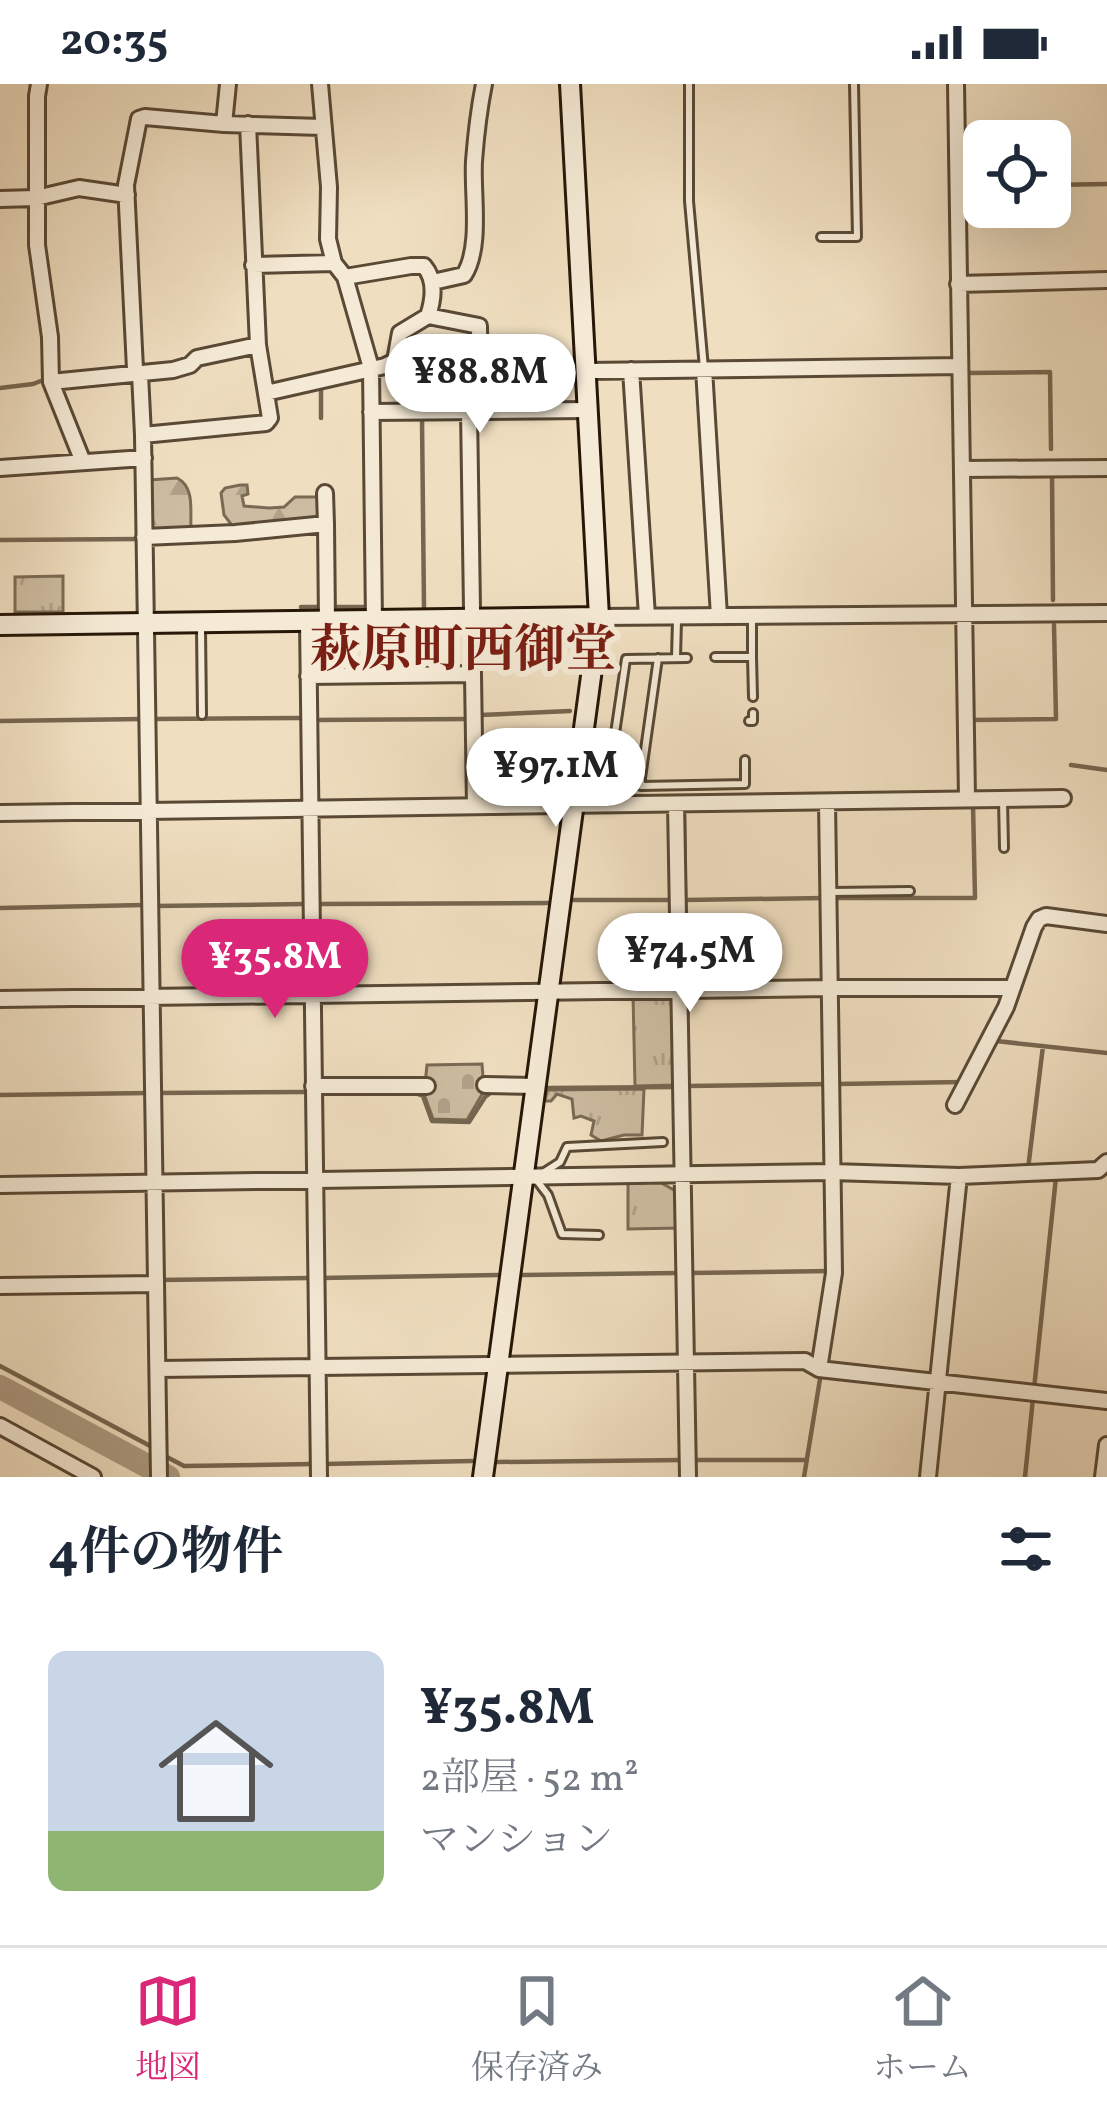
<!DOCTYPE html>
<html lang="ja">
<meta charset="utf-8">
<style>
:root{--surface:#fff;--page:#f6f6f7;--text:#1f2937;--muted:#747a83;--line:#e0e1e3;--accent:#db2777}
body{margin:0;font-family:Vollkorn,"Noto Serif JP",serif;background:var(--page);color:var(--text);height:100vh;display:flex;flex-direction:column;font-size:45px;white-space:nowrap}
*{box-sizing:border-box;margin:0}
p{font-size:39px;color:var(--muted)}
.icon{flex:none;width:66px;height:66px;fill:none;stroke:currentColor;stroke-width:2;stroke-linecap:round;stroke-linejoin:round}
.map{position:relative;height:1393px;overflow:hidden}
.sheet{display:flex;flex-direction:column;background:var(--surface);flex:1}
.sheet>*{flex:none}
.fabs{position:absolute;left:963px;top:36px;display:grid;gap:24px}
.fabs a{display:grid;place-items:center;width:108px;height:108px;border-radius:18px;background:var(--surface);box-shadow:0 12px 48px #0002;font-size:60px}
.price{position:absolute;translate:-50% -102px;padding:0 27px;border-radius:42px;background:#fff;color:#222;font-size:39px;line-height:78px;filter:drop-shadow(0 3px 6px #0008)}
.price::after{content:'';position:absolute;left:50%;top:72px;width:36px;height:27px;margin-left:-18px;background:inherit;clip-path:polygon(0 0,100% 0,50% 100%)}
.price.active{background:var(--accent);color:#fff}
ul{padding:0;list-style:none}
li{display:flex;align-items:center;gap:36px;height:300px;padding:0 48px}
li span{display:grid;place-items:center;flex:none;width:336px;height:240px;border-radius:18px;color:#555}
li>.icon{margin-inline-start:auto}
span .icon{width:144px;height:144px;fill:#fffc;stroke-width:1}
li b{font-size:51px}
h2{display:flex;justify-content:space-between;align-items:center;height:144px;padding:0 48px;font-size:51px}
.status{display:flex;justify-content:space-between;align-items:center;height:84px;padding:0 60px;background:var(--surface);direction:ltr}
.status svg{height:33px;fill:currentColor}
.menu{display:flex;justify-content:space-around;align-items:center;height:168px;border-top:3px solid var(--line);background:var(--surface);font-size:33px;color:var(--muted)}
.menu a{display:grid;justify-items:center;gap:6px}
.menu .active{color:var(--accent)}
.map>svg:first-child{display:block}
</style>
<div class="status"><b>20:35</b><svg viewBox="0 0 49 12"><path d="M0 12V9h3v3zM5 12V6h3v6zM10 12V3h3v9zM15 12V0h3v12zM26 1h20v11H26zM47 4h2v5h-2z"/></svg></div>
<div class="map">
<svg width="1107" height="1393" viewBox="0 0 1107 1393">
<defs>
<pattern id="grass-tufts" width="24" height="20" patternUnits="userSpaceOnUse" patternTransform="scale(3)"><rect width="24" height="20" fill="#cdbca1"/><path d="M3 7l-1-3M5 7V3M7 7l1-3M15 17l-1-3M17 17v-4M19 17l1-3" fill="none" stroke="#b0a189"/></pattern>
<pattern id="forest-firs" width="22" height="20" patternUnits="userSpaceOnUse" patternTransform="scale(3)"><rect width="22" height="20" fill="#cdbca1"/><path d="M5 1l3.5 6h-7zM16 11l3.5 6h-7z" fill="#b0a189"/></pattern>
<pattern id="cemetery-stones" width="16" height="16" patternUnits="userSpaceOnUse" patternTransform="scale(3)"><rect width="16" height="16" fill="#cdbca1"/><path d="M2 7V4a2 2 0 0 1 4 0v3zM10 15v-3a2 2 0 0 1 4 0v3z" fill="#b0a189"/></pattern>
</defs>
<rect width="100%" height="100%" fill="#efdec0"/>
<filter id="stains"><feTurbulence type="fractalNoise" baseFrequency=".00167" numOctaves="4"/><feColorMatrix values="0 0 0 0 .2 0 0 0 0 .09 0 0 0 0 .02 0 0 0 .5 -.17"/></filter>
<radialGradient id="worn" r=".72"><stop offset=".6" stop-color="#630" stop-opacity="0"/><stop offset="1" stop-color="#630" stop-opacity=".3"/></radialGradient>
<path fill="url(#grass-tufts)" stroke="#7a6a54" stroke-width="3" d="M63,492V528H15V493Z
M633,910H672L676,915V1001L635,1002Z
M644,1005L642,1051H624L601,1057L591,1051L594,1037L581,1032L574,1034L572,1015L557,1010L551,1017H545L547,1006Z
M658,1097L679,1109L680,1144L628,1145V1098Z"/>
<path fill="url(#forest-firs)" stroke="#7a6a54" stroke-width="3" d="M177,394C195,403 190,426 191,444L151,447L150,396Z
M240,401H247L248,410L242,412L244,422L269,424L284,423L295,413H318C323,421 321,431 314,437L234,444L224,431L221,409L225,404Z"/>
<path fill="url(#cemetery-stones)" stroke="#7a6a54" stroke-width="3" d="M482,980L484,1007L467,1036L433,1035L424,1010L427,981Z"/>
<g fill="none" stroke-linecap="round" stroke-linejoin="round">
<path stroke="#766650" stroke-width="4.5" d="M964,52V94
M1050,101L1107,100
M964,103L984,102
M966,289L1050,288L1051,365
M321,303V334
M0,304L33,300L46,295
M422,335L424,523
M1052,388L1053,516
M0,456L141,455
M301,523H323
M333,523H369
M971,543L973,694
M480,631L570,627
M153,635L302,634
M314,636L470,635
M973,636L1056,635L1054,541
M0,637L142,635
M1071,681L1107,686
M684,729L686,894
M834,814H975L973,720
M574,816H673
M686,816L824,814
M319,820L549,819
M155,822L305,820
M0,824L144,821
M687,918V967
M996,957L1107,969
M837,1000L963,998
M688,1002L829,1000
M548,1004L676,1003
M157,1009L307,1008
M319,1009H404
M415,1009L423,1012L432,1037L469,1038L485,1013L493,1007
M0,1011L149,1009
M1028,1085L1043,962
M690,1189L830,1187
M522,1191L678,1189
M320,1194L498,1191
M160,1196L310,1194
M0,1282L154,1364
M1034,1305L1056,1093
M163,1371L184,1382L313,1380
M693,1376H807
M497,1378L683,1376
M324,1380L472,1377
M804,1393L821,1289
M1025,1393L1033,1314"/>
<path stroke="#ab9a81" stroke-width="24" d="M0,1303L168,1393"/>
<defs>
<path id="lane" d="M689,0V117L704,284
M821,153H857L854,0
M752,534V573
M201,545L202,631
M715,573H752L753,613
M676,574L677,536
M749,637H753V629
M535,673L537,657L577,661
M582,686L641,694V702L745,700V676
M609,690L626,575L687,574
M641,694L658,574
M1003,715L1004,764
M832,808L910,807
M599,1151L562,1150L548,1111L535,1094L560,1078L567,1063L663,1058"/>
<path id="street" d="M39,0L37,12V161L50,253L51,298L83,378
M320,0L329,103L328,155L334,179L345,193L371,284L374,537
M956,0L967,715
M224,40L228,0
M0,115L36,114L79,104L127,111
M253,181L334,179
M433,198L464,191C482,163 472,109 474,77C476,51 479,25 484,0
M958,200L1107,196
M428,232L479,242L480,327
M704,285L719,532
M631,286L647,532
M587,287L960,282
M51,298L173,286L190,281L197,274L258,261
M266,309L385,282L395,277L400,249L428,232C434,214 436,196 424,182H411L345,193
M469,327L475,722
M371,328L589,326
M143,351L266,339L270,334L258,261L248,40
M0,384L144,374
M962,385L1107,384
M325,409L326,440
M144,453L235,449L326,440L327,538
M599,533L1107,529
M308,538L319,1393
M308,592L473,590
M676,720L688,1393
M0,729L1063,714
M0,915L830,904H1012
M485,1001L536,1002
M313,1002H427
M955,1021L1006,923L1034,843L1039,835L1046,832L1107,840
M0,1101L832,1088L959,1092L1098,1086L1107,1078
M0,1202L156,1200
M158,1285L805,1277L819,1285L1107,1317
M819,1285L834,1189L827,718
M0,1342L93,1393
M159,1393L143,351L140,290L135,285L126,101L139,35L145,33L224,40L322,43
M928,1393L959,1092
M1103,1393L1107,1361"/>
<path id="secondary" d="M0,541L599,533
M483,1393L599,533L570,0"/>
</defs>
<use href="#lane" stroke="#594935" stroke-width="12"/>
<use href="#street" stroke="#594935" stroke-width="20"/>
<use href="#secondary" stroke="#271707" stroke-width="24"/>
<use href="#lane" stroke="#f5ead6" stroke-width="6"/>
<use href="#street" stroke="#f5ead6" stroke-width="14"/>
<use href="#secondary" stroke="#f5ead6" stroke-width="18"/>
</g>
<g text-anchor="middle" dominant-baseline="central" stroke-width="12" stroke-linejoin="round" paint-order="stroke">
<g font-size="51" font-weight="bold" fill="#7a1f14" stroke="#f5ead6">
<text x="463" y="568">萩原町西御堂</text>
</g>
</g>
<rect width="100%" height="100%" filter="url(#stains)"/>
<rect width="100%" height="100%" fill="url(#worn)"/>
</svg>
<div class="fabs">
<a><svg class="icon" aria-label="locate" viewBox="0 0 24 24"><circle cx="12" cy="12" r="6"/><path d="M12 2v4M12 18v4M2 12h4M18 12h4"/></svg></a>
</div>
<b class="price" style="left:480px;top:352px">¥88.8M</b>
<b class="price" style="left:556px;top:746px">¥97.1M</b>
<b class="price" style="left:690px;top:931px">¥74.5M</b>
<b class="price active" style="left:275px;top:937px">¥35.8M</b>
</div>
<section class="sheet">
<h2>4件の物件<svg class="icon" aria-label="filters" viewBox="0 0 24 24"><path d="M4 7h16M4 17h16"/><circle cx="9" cy="7" r="2"/><circle cx="15" cy="17" r="2"/></svg></h2>
<ul>
<li><span style="background:linear-gradient(#c9d6e8 75%,#8fb573 0)"><svg class="icon" aria-label="home" viewBox="0 0 24 24"><path d="M3 11l9-7 9 7M6 9v11h12V9"/></svg></span><div><b>¥35.8M</b><p>2部屋 · 52 m²</p><p>マンション</p></div></li>
</ul>
</section>
<nav class="menu">
<a class="active"><svg class="icon" aria-label="map" viewBox="0 0 24 24"><path d="M3 6l6-2 6 2 6-2v14l-6 2-6-2-6 2zM9 4v14M15 6v14"/></svg>地図</a>
<a><svg class="icon" aria-label="saved" viewBox="0 0 24 24"><path d="M7 4h10v16l-5-4-5 4z"/></svg>保存済み</a>
<a><svg class="icon" aria-label="home" viewBox="0 0 24 24"><path d="M3 11l9-7 9 7M6 9v11h12V9"/></svg>ホーム</a>
</nav>
